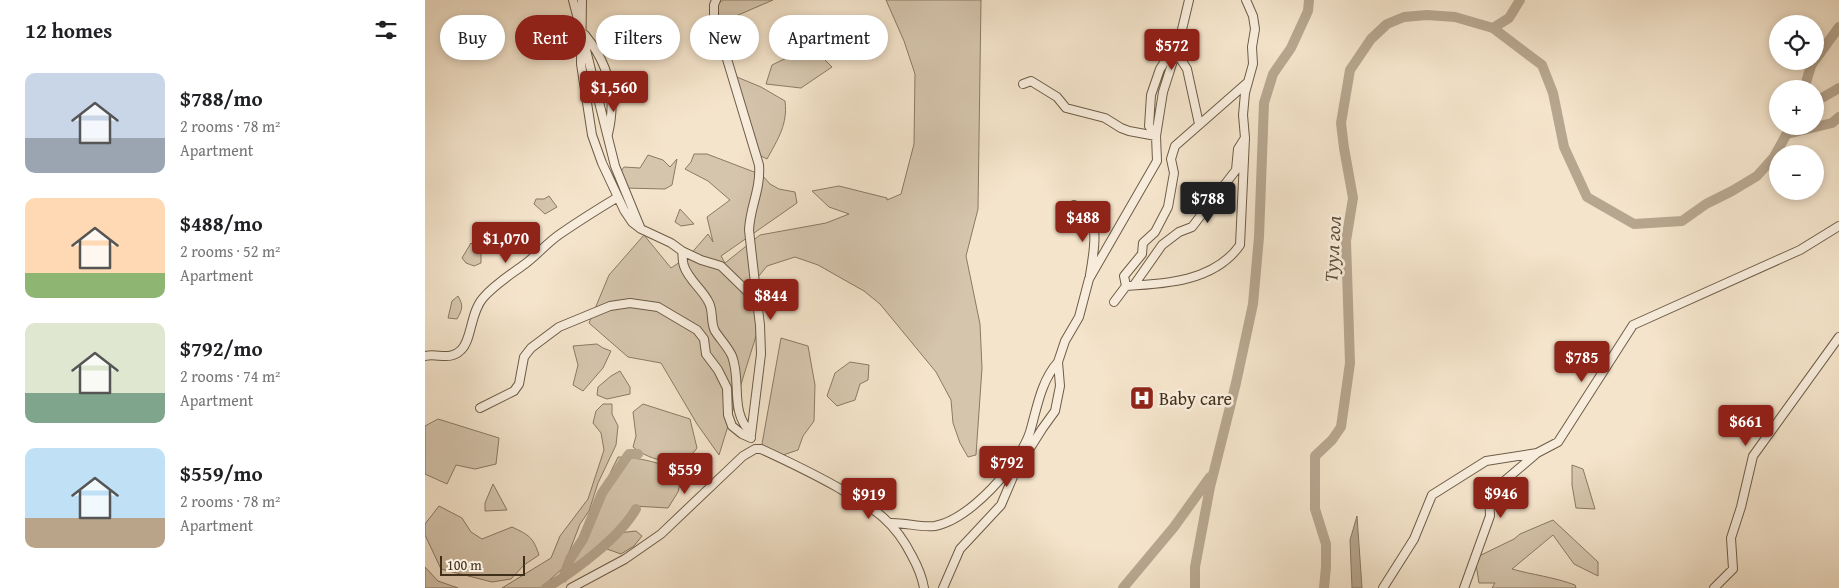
<!DOCTYPE html>
<meta charset="utf-8">
<style>
:root{--surface:#fff;--page:#f2f2f2;--text:#202124;--muted:#757577;--accent:#8f2418}
body{margin:0;font-family:"Gentium Book Plus",serif;background:var(--page);color:var(--text);height:100vh;display:flex;flex-direction:column;font-size:19px;white-space:nowrap}
*{box-sizing:border-box;margin:0}
p{font-size:16px;color:var(--muted)}
.icon{flex:none;width:28px;height:28px;fill:none;stroke:currentColor;stroke-width:2;stroke-linecap:round;stroke-linejoin:round}
.map{position:relative;flex:1;overflow:hidden}
.panel{display:flex;flex-direction:column;background:var(--surface);width:425px}
.panel>*{flex:none}
.guide{position:absolute;left:15px;top:15px;width:475px;height:45px;display:flex;gap:10px}
.tools{position:absolute;left:1344px;top:15px;display:grid;gap:10px}
.tools a{display:grid;place-items:center;width:55px;height:55px;border-radius:50%;background:var(--surface);box-shadow:0 2px 8px #0003;font-size:25px}
.scale{position:absolute;left:15px;bottom:12px;width:85px;box-sizing:border-box;padding-left:5px;border:2px solid #402f1a;border-top:0;font-size:14px;line-height:18px;white-space:nowrap;color:#402f1a;-webkit-text-stroke:4px #f8eddd;paint-order:stroke}
.price{position:absolute;translate:-50% -42px;padding:0 11px;border-radius:5px;background:var(--accent);color:#fff;font-size:16px;line-height:32px;filter:drop-shadow(0 1px 2px #0008)}
.price::after{content:'';position:absolute;left:50%;top:30px;width:15px;height:11px;margin-left:-8px;background:inherit;clip-path:polygon(0 0,100% 0,50% 100%)}
.price.selected{background:#222;color:#fff}
ul{padding:0;list-style:none}
li{display:flex;align-items:center;gap:15px;height:125px;padding:0 25px}
li span{display:grid;place-items:center;flex:none;width:140px;height:100px;border-radius:10px;color:#555}
li>.icon{margin-inline-start:auto}
span .icon{width:60px;height:60px;fill:#fffc;stroke-width:1}
li b{font-size:21px}
h2{display:flex;justify-content:space-between;align-items:center;height:60px;padding:0 25px;font-size:21px}
.pill{padding:0 18px;border-radius:22px;background:var(--surface);box-shadow:0 2px 8px #0003;font-size:18px;line-height:45px}
.pill.selected{background:var(--accent);color:#fff}
main{display:flex;flex:1;min-height:0}
.map>svg:first-child{display:block}
</style>
<main>
<section class="panel">
<h2>12 homes<svg class="icon" aria-label="filters" viewBox="0 0 24 24"><path d="M4 7h16M4 17h16"/><circle cx="9" cy="7" r="2"/><circle cx="15" cy="17" r="2"/></svg></h2>
<ul>
<li><span style="background:linear-gradient(#c9d6e8 65%,#9aa5b1 0)"><svg class="icon" aria-label="home" viewBox="0 0 24 24"><path d="M3 11l9-7 9 7M6 9v11h12V9"/></svg></span><div><b>$788/mo</b><p>2 rooms · 78 m²</p><p>Apartment</p></div></li>
<li><span style="background:linear-gradient(#ffd9b3 75%,#8fb573 0)"><svg class="icon" aria-label="home" viewBox="0 0 24 24"><path d="M3 11l9-7 9 7M6 9v11h12V9"/></svg></span><div><b>$488/mo</b><p>2 rooms · 52 m²</p><p>Apartment</p></div></li>
<li><span style="background:linear-gradient(#dfe7d0 70%,#7fa58c 0)"><svg class="icon" aria-label="home" viewBox="0 0 24 24"><path d="M3 11l9-7 9 7M6 9v11h12V9"/></svg></span><div><b>$792/mo</b><p>2 rooms · 74 m²</p><p>Apartment</p></div></li>
<li><span style="background:linear-gradient(#bfe0f5 70%,#b9a48a 0)"><svg class="icon" aria-label="home" viewBox="0 0 24 24"><path d="M3 11l9-7 9 7M6 9v11h12V9"/></svg></span><div><b>$559/mo</b><p>2 rooms · 78 m²</p><p>Apartment</p></div></li>
</ul>
</section>
<div class="map">
<svg width="1414" height="588" viewBox="0 0 1414 588">
<rect width="100%" height="100%" fill="#f4e4cb"/>
<filter id="stains"><feTurbulence type="fractalNoise" baseFrequency=".004" numOctaves="4"/><feColorMatrix values="0 0 0 0 .2 0 0 0 0 .09 0 0 0 0 .02 0 0 0 .5 -.17"/></filter>
<radialGradient id="worn" r=".72"><stop offset=".6" stop-color="#630" stop-opacity="0"/><stop offset="1" stop-color="#630" stop-opacity=".3"/></radialGradient>
<path fill="#d5c5ad" stroke="#8a7a64" d="M298,0H348L290,25V6Z
M461,0H556L553,209L541,256L555,324L557,368L551,455L543,457L535,443L528,423L526,400L511,372L455,304L439,291L393,265L370,257L342,266L320,293L317,290L336,320L294,455L272,424L236,363L203,357L164,323L184,275L219,235L246,268L264,256L283,234L288,242L282,217L305,200L283,181L260,169L266,162L269,154H282L337,175L345,184L354,189L370,192L372,203L296,256L300,263L335,235L401,223L424,214L404,207L387,191L414,186L462,198V200L476,194L489,144L490,74L479,41Z
M386,46L407,67L376,88L341,84L347,65Z
M307,75L336,87L360,101C363,124 353,139 342,159L326,151Z
M223,155L238,160L245,167L252,159L247,185L240,189L199,188L194,174L199,167L215,168Z
M124,196L132,207L120,214L109,204L111,199H119Z
M255,209L269,224L256,226L250,222Z
M46,243L56,254V263L49,266L41,263L37,258Z
M33,296C39,306 37,310 32,319L23,318L27,301Z
M356,338L383,346L390,385L389,421L378,436L373,450L352,457L337,444Z
M172,344L178,348L186,351L178,368L158,391L148,385L153,365L148,346Z
M425,362L444,365L443,380L435,384L430,400L412,406L402,396L410,373Z
M195,371L205,387V394L182,399L172,395L173,387L186,376Z
M178,404H187V414L193,426L191,445L173,483L164,511L155,524L138,568L116,588H77L126,558L135,536L163,499L179,450L176,433L168,423L171,411Z
M218,404L265,419L272,448C258,470 225,461 208,447L211,436L208,412Z
M13,419L74,438L71,464L50,469L31,465L22,484L0,474V426Z
M193,457C215,457 238,464 258,472L253,492L243,508L209,506L198,522L147,573L140,572L143,564L159,539L173,498Z
M1147,465L1158,469L1170,509L1151,508L1147,485Z
M68,484L82,510L60,511V503Z
M14,506L37,518L46,532L57,539L87,527C104,535 108,537 114,555L99,565L86,579L67,582L16,569L0,535V524Z
M1128,520L1173,562V576L1149,564L1128,535L1087,569C1108,575 1129,577 1150,585L1151,588H1067L1070,583H1054L1050,558L1089,539L1095,534Z
M211,531L217,536L209,546L196,554L182,549L193,533Z
M0,567L13,581L33,588H0Z"/>
<path fill="#b7a68f" stroke="#877660" d="M932,516L937,588H927L925,540Z"/>
<g fill="none" stroke-linecap="round" stroke-linejoin="round">
<path stroke="#b7a68f" stroke-width="10" d="M1068,28L1084,18L1095,0
M1390,60L1414,27
M1379,89L1386,66L1389,61
M1390,102L1414,88
M1362,134L1407,123L1414,117
M138,578L145,559L158,539L177,493L204,454H213
M121,588C150,571 194,538 211,509
M698,588L749,527L785,477
M770,588V567L785,487L811,383L828,304L834,237L839,103L848,74L866,48L883,11L884,0
M899,588L901,567V544L890,509V456L907,440L916,427L925,363L921,241L928,198L919,148L916,123L925,70L946,39L962,24L979,17L1002,15L1030,17L1068,28L1117,65L1128,93L1139,147L1162,197L1209,224L1257,221L1281,204L1307,191L1332,176L1349,157L1366,126"/>
<defs>
<path id="minor" d="M148,0L155,27
M157,0L156,64L167,135L177,163L199,210L207,222L216,229L246,243L257,251C258,255 257,261 259,266C263,279 277,289 283,301C289,310 285,322 290,331C295,339 303,347 307,356C317,382 304,411 326,433
M291,0L289,5V16L334,165C336,189 325,207 324,230L332,301
M160,35C184,64 192,97 183,134
M158,38L190,166L215,227
M598,84L606,81L632,97L641,108L680,118L696,128L704,131L731,136
M731,136L724,126L726,95L735,69L742,58L751,52L762,69L774,124
M649,205C656,211 665,217 668,226C672,238 667,262 665,275
M257,251L276,260L296,266L332,301L335,325L336,354L326,435
M709,285L737,245L754,232L767,227L811,170L813,149L820,138
M701,286C741,284 790,281 815,245L820,138L818,115L820,93L828,64L827,47L830,29L828,16L821,0
M689,302L701,286L699,276L717,254L718,243L730,232L743,207L749,173L746,159L750,146L823,82
M0,356C12,353 26,361 36,350C47,340 45,313 58,298C70,284 85,275 100,264C112,255 122,243 135,234C154,221 173,209 193,197
M55,408L89,391L94,384L99,357L106,348L134,327L185,306L205,303L233,307L272,330L279,339L281,354L293,370L302,388L303,415L307,426L317,434L326,438
M464,523C479,522 496,528 510,526C545,519 594,465 605,432C612,408 616,381 633,362
M146,588L200,559L236,534L318,456L330,449H336C362,461 387,473 412,487C447,508 468,518 487,556C493,567 497,576 499,588
M518,588L535,549L576,505L590,472L617,429L630,411L635,386L633,362L640,341L654,317L664,279L732,161L731,136L738,92L754,42L764,0
M958,588L989,539L1007,495L1061,461L1112,453L1133,442L1208,325L1375,250L1414,226
M1039,588L1065,516L1064,494L1111,454
M1289,588L1308,569L1306,538L1316,507L1328,456L1414,337"/>
</defs>
<use href="#minor" stroke="#6d5c46" stroke-width="10"/>
<use href="#minor" stroke="#f8eddd" stroke-width="8"/>
</g>
<defs>
<symbol id="hospital-square" viewBox="-11 -11 22 22"><rect x="-9" y="-9" width="18" height="18" rx="4" fill="#8f2418" stroke="#f8eddd"/><path d="M-5-5h3v3.5h4V-5h3V5h-3V1.5h-4V5h-3Z" fill="#fff"/></symbol>
</defs>
<g fill-rule="evenodd">
<use href="#hospital-square" x="703" y="384" width="28" height="28"/>
</g>
<g text-anchor="middle" dominant-baseline="central" stroke-width="5" stroke-linejoin="round" paint-order="stroke">
<g font-size="18" fill="#402f1a" stroke="#f8eddd" text-anchor="start">
<text x="734" y="398">Baby care</text>
</g>
<g font-size="19" font-style="italic" fill="#5e4d37" stroke="#f8eddd">
<text transform="translate(907 249) rotate(-87)">Туул гол</text>
</g>
</g>
<rect width="100%" height="100%" filter="url(#stains)"/>
<rect width="100%" height="100%" fill="url(#worn)"/>
</svg>
<div class="tools">
<a><svg class="icon" aria-label="locate" viewBox="0 0 24 24"><circle cx="12" cy="12" r="6"/><path d="M12 2v4M12 18v4M2 12h4M18 12h4"/></svg></a>
<a>+</a>
<a>−</a>
</div>
<div class="scale">100 m</div>
<b class="price" style="left:747px;top:71px">$572</b>
<b class="price" style="left:189px;top:113px">$1,560</b>
<b class="price selected" style="left:783px;top:224px">$788</b>
<b class="price" style="left:658px;top:243px">$488</b>
<b class="price" style="left:81px;top:264px">$1,070</b>
<b class="price" style="left:346px;top:321px">$844</b>
<b class="price" style="left:1157px;top:383px">$785</b>
<b class="price" style="left:1321px;top:447px">$661</b>
<b class="price" style="left:582px;top:488px">$792</b>
<b class="price" style="left:260px;top:495px">$559</b>
<b class="price" style="left:1076px;top:519px">$946</b>
<b class="price" style="left:444px;top:520px">$919</b>
<div class="guide">
<a class="pill">Buy</a>
<a class="pill selected">Rent</a>
<a class="pill">Filters</a>
<a class="pill">New</a>
<a class="pill">Apartment</a>
</div>
</div>
</main>
